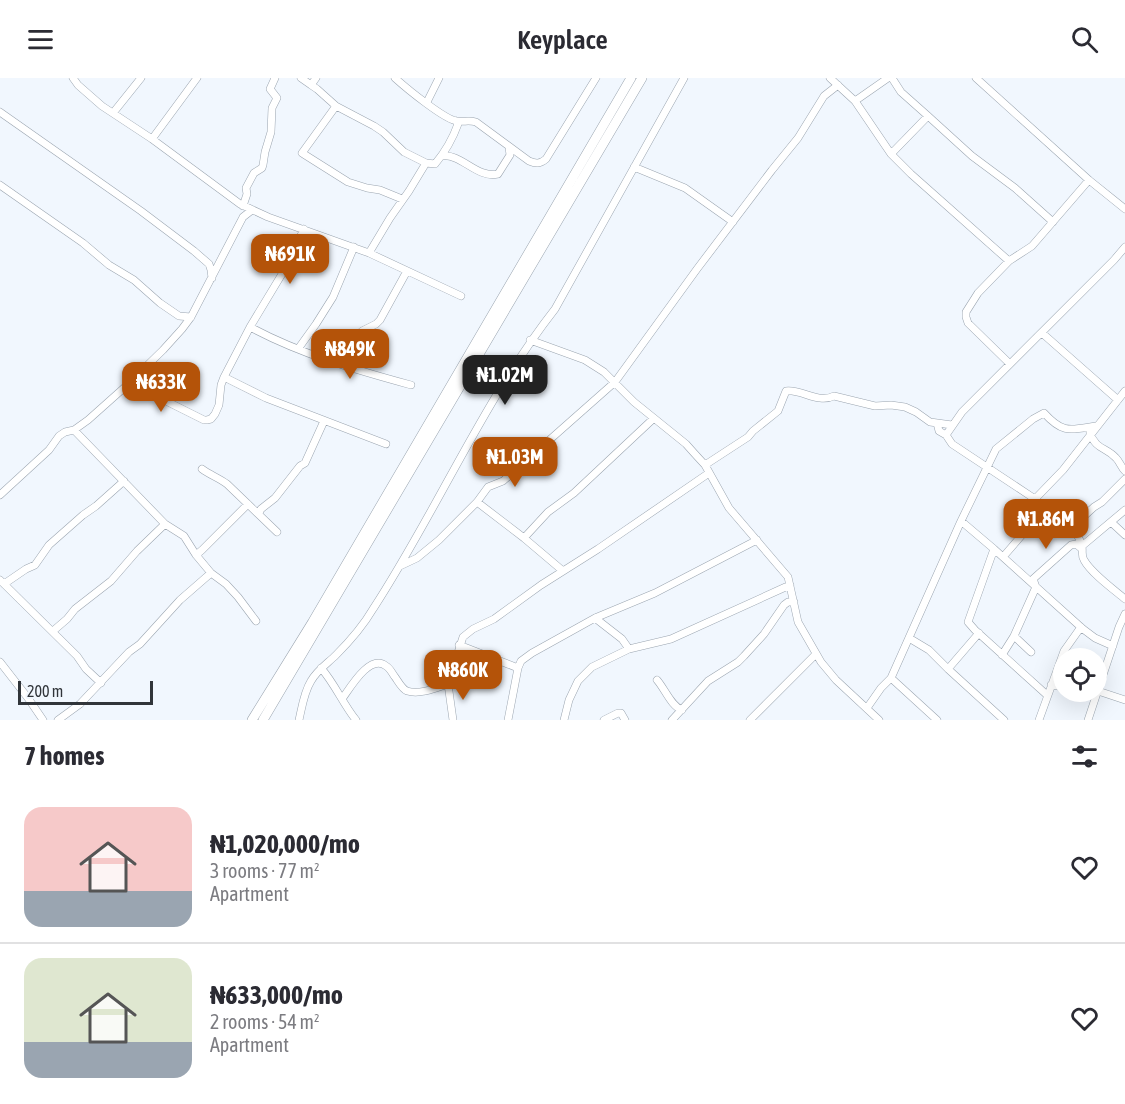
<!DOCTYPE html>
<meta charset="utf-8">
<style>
:root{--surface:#fff;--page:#f2f2f3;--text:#2b2b33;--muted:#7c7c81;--line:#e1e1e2;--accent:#b45309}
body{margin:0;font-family:"Asap Condensed",sans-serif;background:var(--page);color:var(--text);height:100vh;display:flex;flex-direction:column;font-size:22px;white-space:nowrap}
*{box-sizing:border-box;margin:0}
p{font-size:20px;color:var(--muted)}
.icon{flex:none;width:33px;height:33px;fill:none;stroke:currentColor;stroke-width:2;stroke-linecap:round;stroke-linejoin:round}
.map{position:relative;height:642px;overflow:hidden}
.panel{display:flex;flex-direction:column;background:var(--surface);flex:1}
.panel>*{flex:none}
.tools{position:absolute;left:1053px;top:570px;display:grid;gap:12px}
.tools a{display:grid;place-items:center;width:54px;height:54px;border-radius:50%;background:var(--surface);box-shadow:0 6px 24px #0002;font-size:30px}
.scale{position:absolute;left:18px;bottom:15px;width:135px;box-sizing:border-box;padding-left:6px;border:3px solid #31353a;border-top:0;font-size:16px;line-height:21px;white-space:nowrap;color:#31353a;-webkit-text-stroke:4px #f1f7fe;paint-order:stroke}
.price{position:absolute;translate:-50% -51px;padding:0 14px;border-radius:12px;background:var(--accent);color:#fff;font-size:20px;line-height:39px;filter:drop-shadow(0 2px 3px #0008)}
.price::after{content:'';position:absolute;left:50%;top:36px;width:18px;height:14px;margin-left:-9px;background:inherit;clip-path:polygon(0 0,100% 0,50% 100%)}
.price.selected{background:#222;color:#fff}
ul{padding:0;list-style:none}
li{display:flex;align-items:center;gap:18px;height:150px;padding:0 24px}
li+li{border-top:2px solid var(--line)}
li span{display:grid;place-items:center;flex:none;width:168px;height:120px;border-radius:18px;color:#555}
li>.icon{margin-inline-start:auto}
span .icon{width:72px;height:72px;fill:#fffc;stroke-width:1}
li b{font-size:26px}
h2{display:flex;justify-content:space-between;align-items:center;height:72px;padding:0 24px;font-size:26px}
header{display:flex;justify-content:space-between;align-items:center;height:78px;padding:0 24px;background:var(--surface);font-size:27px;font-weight:600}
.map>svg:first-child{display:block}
</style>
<header><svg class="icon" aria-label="menu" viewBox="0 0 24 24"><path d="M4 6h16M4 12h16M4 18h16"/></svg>Keyplace<svg class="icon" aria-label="search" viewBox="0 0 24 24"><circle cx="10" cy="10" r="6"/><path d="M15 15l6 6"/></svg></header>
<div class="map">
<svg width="1125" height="642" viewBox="0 0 1125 642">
<rect width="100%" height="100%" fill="#f1f7fe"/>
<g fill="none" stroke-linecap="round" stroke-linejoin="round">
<defs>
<path id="minor" d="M73,0L78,7L102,28L152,61L240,126L268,139L369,175L461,218
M301,0L311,7
M316,0L311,7L317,11L336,28L302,75L348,104L367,110L380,112L402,121
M395,0C406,10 445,42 457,43C464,44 469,42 476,44L529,83C536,86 540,86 546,81L596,0
M830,0L855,23L891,76L911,96L1009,183
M892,0L901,14L928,38L972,78L1015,110L1053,144
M976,0L1089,102L1125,131
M855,23L888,0
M427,24L439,0
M336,28L374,48L383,54L404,74L426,85
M0,34L141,133L194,173L209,186L211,192L212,200
M113,35L141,0
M152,61L197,0
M891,76L928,38
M442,78C461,75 477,101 498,96L510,77L509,69
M634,89L685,110L733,144
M0,107L83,165L109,187L134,202L160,225L179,238L191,239
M243,128L247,116L246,110L254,95L262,90L263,87L265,74L271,54L272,30L277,20L270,11L275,0
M1125,169L1114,182L962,334L946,357L952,366L1035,421L1076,455C1078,459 1081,463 1082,468C1083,473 1081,477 1084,482C1091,495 1113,511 1125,521
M369,175L390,140L409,113L426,85L435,86C445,74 453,60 458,46L456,43
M250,249C300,276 356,292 411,307
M362,253L376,246L380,242L407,193
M1042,255L1118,322
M530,262L585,282L604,294L634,324L686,366L694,375L705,387L729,430L788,499L798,544L821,584L836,602L879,642
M298,271L316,246L333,219L354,169
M1010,286L968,245L966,239V234L978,215L1009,183L1032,168L1089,102
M224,299L266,320L386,366
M135,300L166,323L204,342H207L211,341L215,336L219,327L221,307L224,299L250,249L285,191L304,151
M937,345L939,353L946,357
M74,352L165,446L184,458L196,477L211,495L226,506L238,519L256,543
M1090,355C1096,372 1106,369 1116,380C1120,384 1121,389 1125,393
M705,387L748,359L753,353L778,333L786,313C802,311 818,326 834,318L875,328L891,327L905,329L916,334L930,344L952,347
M202,391C210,397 219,400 227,406L277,454
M0,417L49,372L59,358L65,354L74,352L88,342L125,309L163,272L182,251L191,239L243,139L252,132
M1035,421L1063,392L1125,313
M477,424L524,460L563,493
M259,435L261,431L275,420L300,388L305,385L324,343
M961,443L994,471L1083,551L1095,560L1113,568
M1111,444L1125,457
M1076,455L1082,440L1094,429L1102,424L1125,401
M524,460L548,434L574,415L653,341
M1082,468L1125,432
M994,471L968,544L975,552L1047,617
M196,477L202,472L248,426
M1003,479L1046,429
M400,488L417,480L439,462L477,424L488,409L503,403L615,304L697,191L772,92L798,60L824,18L838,7
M0,502L77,578L86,591L101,605
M4,506L26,491L35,487L49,467L83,437L96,428L124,403
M595,540L622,561L629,571
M53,553L67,541L75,531L111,503L137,473L165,446
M1014,558L1031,574
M909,560L929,572L948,591L1004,642
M459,567L518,590
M1002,577L1014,558L1036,509L1033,501L1071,467L1076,466L1082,471
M0,584L28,620L43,642
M321,590C335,606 343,626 356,642
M948,591L979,555
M891,600L937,642
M657,602C665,611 671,628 682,632
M1051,607L1064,609
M1098,613L1125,622
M1081,614L1096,618
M342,621C350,610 370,575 386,588C390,590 392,595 395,599C398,603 402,611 407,613C420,617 436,610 448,606
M867,630L881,610L891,600L961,443L996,371L1033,341L1044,335C1063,356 1070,352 1096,348
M58,642L80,626L129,574L140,566L180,522L211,495
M299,642C302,629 304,614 311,603C317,592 328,585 336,577C350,563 363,548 373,531C437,433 483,323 555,231L684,0
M453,642L448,606L463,559L473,551L494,541L541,507L598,471L709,395
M508,642L518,590L521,583L532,575L595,540L655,515L757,462
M564,642L569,622L578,603L592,589L629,571L671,561L790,507
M604,642L618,635H621L625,642
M672,642L708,603L738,584L744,578L764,556L784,527L788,524H794
M750,642L816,576
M1039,642L1064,573L1081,549
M1088,642L1119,549L1125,536"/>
<path id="highway" d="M252,642L312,545L631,0
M263,642L642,0"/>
</defs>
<use href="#minor" stroke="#9ba5b0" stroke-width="8"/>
<use href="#highway" stroke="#9ba5b0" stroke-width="10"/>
<use href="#minor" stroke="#fff" stroke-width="7"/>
<use href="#highway" stroke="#fff" stroke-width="9"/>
</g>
</svg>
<div class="tools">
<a><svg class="icon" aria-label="locate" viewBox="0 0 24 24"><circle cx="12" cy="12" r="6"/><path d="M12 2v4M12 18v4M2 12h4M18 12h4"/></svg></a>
</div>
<div class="scale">200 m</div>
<b class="price" style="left:290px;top:207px">₦691K</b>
<b class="price" style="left:350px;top:302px">₦849K</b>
<b class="price selected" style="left:505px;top:328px">₦1.02M</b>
<b class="price" style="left:161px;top:335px">₦633K</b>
<b class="price" style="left:515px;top:410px">₦1.03M</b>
<b class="price" style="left:1046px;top:472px">₦1.86M</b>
<b class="price" style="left:463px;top:623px">₦860K</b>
</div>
<section class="panel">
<h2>7 homes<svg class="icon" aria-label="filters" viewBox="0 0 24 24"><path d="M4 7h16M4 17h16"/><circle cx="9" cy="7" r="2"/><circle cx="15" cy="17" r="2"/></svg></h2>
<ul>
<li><span style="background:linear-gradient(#f6c9c9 70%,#9aa5b1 0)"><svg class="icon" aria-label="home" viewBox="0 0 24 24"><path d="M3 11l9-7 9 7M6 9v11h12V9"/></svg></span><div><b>₦1,020,000/mo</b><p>3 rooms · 77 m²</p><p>Apartment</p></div><svg class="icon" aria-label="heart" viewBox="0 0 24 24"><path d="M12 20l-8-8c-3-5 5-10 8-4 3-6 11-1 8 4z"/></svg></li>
<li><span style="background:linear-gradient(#dfe7d0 70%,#9aa5b1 0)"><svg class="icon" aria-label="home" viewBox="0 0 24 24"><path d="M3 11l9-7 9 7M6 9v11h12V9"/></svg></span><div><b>₦633,000/mo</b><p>2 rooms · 54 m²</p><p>Apartment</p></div><svg class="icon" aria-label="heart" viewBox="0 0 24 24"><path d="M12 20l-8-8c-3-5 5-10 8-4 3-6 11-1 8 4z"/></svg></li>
</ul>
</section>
